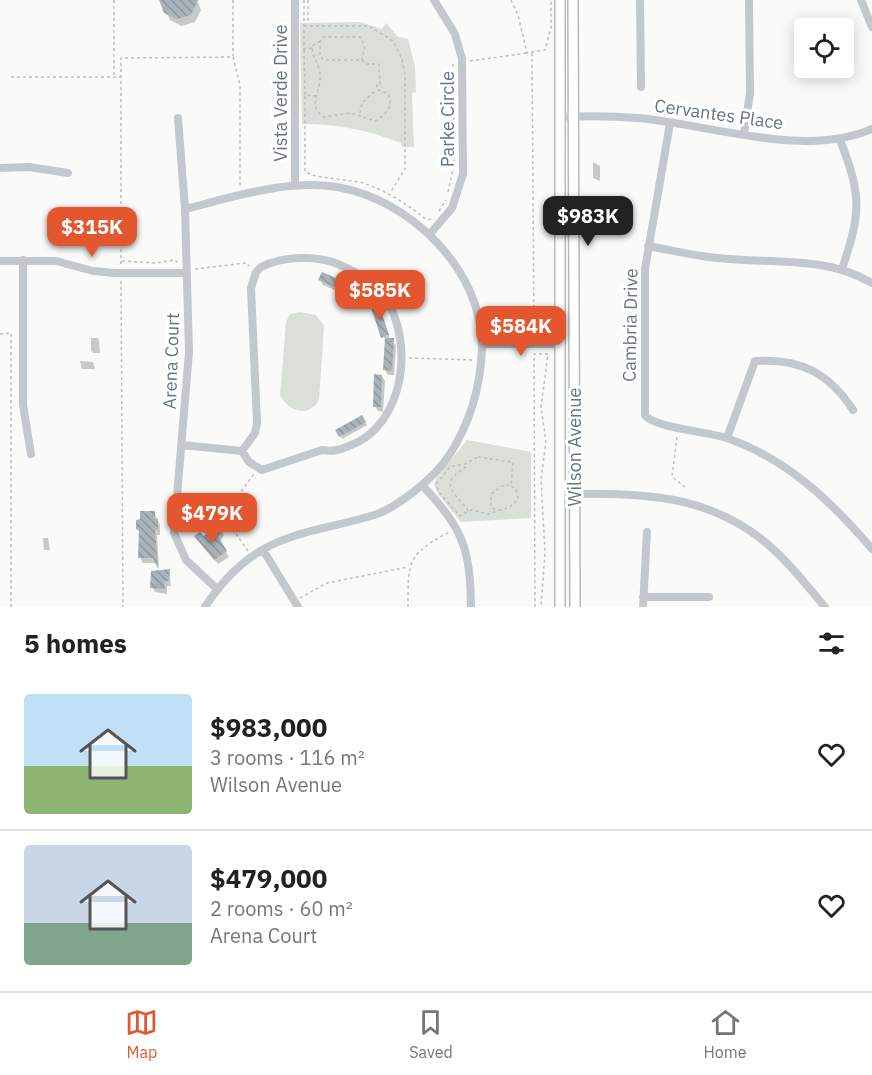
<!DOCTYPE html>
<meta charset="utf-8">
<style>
:root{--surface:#fff;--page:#f2f2f2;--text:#222;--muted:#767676;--line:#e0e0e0;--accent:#e4572e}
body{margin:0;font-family:"IBM Plex Sans",sans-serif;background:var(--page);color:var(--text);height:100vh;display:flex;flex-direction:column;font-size:22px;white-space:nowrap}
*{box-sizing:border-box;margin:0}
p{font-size:20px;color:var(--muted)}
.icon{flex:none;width:33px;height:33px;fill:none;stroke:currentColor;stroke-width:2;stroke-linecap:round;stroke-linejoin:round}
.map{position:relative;height:607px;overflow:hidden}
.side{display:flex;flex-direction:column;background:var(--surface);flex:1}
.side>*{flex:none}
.controls{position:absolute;left:794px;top:18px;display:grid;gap:12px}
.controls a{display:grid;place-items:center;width:60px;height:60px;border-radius:6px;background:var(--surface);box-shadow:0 3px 15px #0003;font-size:30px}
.price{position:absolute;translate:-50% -51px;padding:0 14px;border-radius:12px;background:var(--accent);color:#fff;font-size:20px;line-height:39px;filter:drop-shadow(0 2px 3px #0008)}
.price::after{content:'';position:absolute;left:50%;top:36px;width:18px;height:14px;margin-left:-9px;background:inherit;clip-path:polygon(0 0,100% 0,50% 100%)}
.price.active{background:#222;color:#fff}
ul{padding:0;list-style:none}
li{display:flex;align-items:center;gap:18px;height:150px;padding:0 24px}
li+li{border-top:2px solid var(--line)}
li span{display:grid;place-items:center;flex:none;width:168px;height:120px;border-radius:6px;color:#555}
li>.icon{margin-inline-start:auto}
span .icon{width:72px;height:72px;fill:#fffc;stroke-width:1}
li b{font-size:26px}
h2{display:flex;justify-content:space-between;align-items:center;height:72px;padding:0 24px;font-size:26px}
.menu{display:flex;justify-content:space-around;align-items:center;height:84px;border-top:2px solid var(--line);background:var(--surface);font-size:16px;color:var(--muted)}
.menu a{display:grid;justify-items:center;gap:3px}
.menu .active{color:var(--accent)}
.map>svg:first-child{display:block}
</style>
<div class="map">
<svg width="872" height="607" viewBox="0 0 872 607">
<defs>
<pattern id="building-back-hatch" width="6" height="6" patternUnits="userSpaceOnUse" patternTransform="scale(1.5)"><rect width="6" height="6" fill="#aab3b9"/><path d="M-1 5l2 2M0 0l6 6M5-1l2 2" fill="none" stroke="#8e969c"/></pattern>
</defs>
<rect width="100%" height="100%" fill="#fafaf8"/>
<path fill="#dadfd7" d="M360,22L382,29L386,23L398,37L408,39L415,66L416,92L412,93L414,147H402L401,143C368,130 338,124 302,124L300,23Z
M300,312L316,315L324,326L319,400C309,418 288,412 280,395L286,322L290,314Z
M467,440L531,452V518L461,522L439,495L434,485L436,479Z"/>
<path fill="#0003" d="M161,0H197L201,10L195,22L182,26L170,20Z
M593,162L600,166V181L593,178Z
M320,280L363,291L366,296L364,302L323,285Z
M380,310L390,340L396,345L394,375H388L385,370L387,339L383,337Z
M91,338H98L99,341L100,353H93L91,350Z
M80,361L93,362L95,369H82Z
M382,376L385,381L383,412L378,411L375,406Z
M362,417L367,425L342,439L337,430Z
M154,512L160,525V535H157L159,569L157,563H143L140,558L141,534L137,529Z
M221,530L224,535L220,542L229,557L218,564L196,537L203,538Z
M43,538H48L50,550H44Z
M169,571L171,586H167V594L155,592L152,587Z"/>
<path fill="url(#building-back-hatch)" d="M159,0H198L191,15L177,19L164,13Z
M322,272L364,290L361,298L318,280Z
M379,305L389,335L381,338L371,307Z
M385,338H394L392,371L383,370Z
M374,374L382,375L381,407H373Z
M362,415L366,422L339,437L335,430Z
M140,511H155V519H158V530H155L158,569L153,558H138L139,530L136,529V520L140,519Z
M222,529L218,536L227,551L214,560L194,536L200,532L203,536L211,531Z
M170,569L169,581H164L165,589L150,588L151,571Z"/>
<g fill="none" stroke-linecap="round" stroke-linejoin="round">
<defs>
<path id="major" d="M560,0V607
M573,0L575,607"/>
</defs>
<use href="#major" stroke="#b5babe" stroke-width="12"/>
<path stroke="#bbbfc2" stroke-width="1.5" stroke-dasharray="3 3" stroke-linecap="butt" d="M114,0V76
M233,0V56
M304,0V49L312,48
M308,0V24
M511,0L518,15L527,53L545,50L551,28V0
M304,26H369L393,41L402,59L405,75V169L390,193
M320,41L312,46C312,57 319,64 320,74C322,90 306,106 324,117L351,113L375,121C390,115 399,92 377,90V84H380L379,64H366L362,60H324L320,56V41L323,37H360L365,46L362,60
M304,50L305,95
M532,53L534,333
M470,61L527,53
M11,77H120
M316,96L305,95V171C313,179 349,179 363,183C387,191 407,204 427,220L432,219
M360,113L362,103L375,91
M448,192L454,164L453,63
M439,211L446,200
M122,261L156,263L175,260L178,263
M121,264V58L233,57L240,85V187
M195,269L246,263L249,266
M121,281L123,607
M0,334L11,333
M409,358L473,360
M677,437L672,477L685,487
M478,457L513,462L511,486L516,489L518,499L510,507L488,514L471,510L460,516L438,491L437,483L450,467L465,464Z
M495,510L491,506V494L502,486L509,485
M468,511C464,501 443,490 453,477C458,471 464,470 468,464
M248,551L225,518L226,512L254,474
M300,598L327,583L408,567
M11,607V333
M408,607C408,561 407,555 449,532
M535,607L534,354H548L541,407L546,442L541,479L545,552L541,607"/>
<path stroke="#c3c8cc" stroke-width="8" d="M640,0L641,87
M861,0L872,27
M560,117C585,116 612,116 638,118C708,124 805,159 872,129
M178,118L185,209L189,352L174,533L186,560L217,589
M670,123L645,269V415C652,427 708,432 727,438C787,459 831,501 872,549
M744,134L750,93L749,0
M840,140C862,196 861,213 842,269
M0,168L29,167L68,173
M295,186V0
M185,209C233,197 287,179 337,187C409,199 482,269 482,346C481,386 470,424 448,457C435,477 397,508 374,515C337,527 296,530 262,550C238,564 220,584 205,607
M429,235L452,208L463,174L462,59L455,34L434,0
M648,246C671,250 694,256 717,258C771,264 823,255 872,283
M23,260V405L31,454
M0,261H56L93,271L115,273H186
M482,344H560
M727,438L755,361C800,358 829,373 853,410
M182,445L242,451L255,433L257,423L251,288L256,272L261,267C283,256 316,255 338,264C354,271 373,281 383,295C416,340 405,426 349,446C339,450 333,452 322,450L262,470L249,462L242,451
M422,485C463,529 470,547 471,607
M560,494C638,493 711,492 773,549C792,566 808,587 825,607
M263,550L298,607
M643,597H709
M643,607L647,532"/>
<use href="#major" stroke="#fff" stroke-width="9"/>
</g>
<g text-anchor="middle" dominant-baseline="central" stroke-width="6" stroke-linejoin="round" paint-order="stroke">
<g font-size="18" fill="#657683" stroke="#fff">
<text transform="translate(280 93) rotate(-90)">Vista Verde Drive</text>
<text transform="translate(719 114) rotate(8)">Cervantes Place</text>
<text transform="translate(447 119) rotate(-90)">Parke Circle</text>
<text transform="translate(630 325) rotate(-89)">Cambria Drive</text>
<text transform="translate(171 361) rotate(-88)">Arena Court</text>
<text transform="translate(574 447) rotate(-90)">Wilson Avenue</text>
</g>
</g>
</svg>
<div class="controls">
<a><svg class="icon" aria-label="locate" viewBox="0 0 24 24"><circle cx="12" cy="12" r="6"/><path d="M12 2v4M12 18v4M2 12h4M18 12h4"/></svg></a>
</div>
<b class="price active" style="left:588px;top:247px">$983K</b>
<b class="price" style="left:92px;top:258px">$315K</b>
<b class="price" style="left:380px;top:321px">$585K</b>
<b class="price" style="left:521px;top:357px">$584K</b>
<b class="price" style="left:212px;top:544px">$479K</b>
</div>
<section class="side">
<h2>5 homes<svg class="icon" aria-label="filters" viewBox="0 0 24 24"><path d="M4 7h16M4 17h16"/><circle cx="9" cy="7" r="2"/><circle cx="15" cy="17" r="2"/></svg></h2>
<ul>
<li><span style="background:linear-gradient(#bfe0f5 60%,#8fb573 0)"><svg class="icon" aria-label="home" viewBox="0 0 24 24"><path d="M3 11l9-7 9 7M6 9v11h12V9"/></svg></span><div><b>$983,000</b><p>3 rooms · 116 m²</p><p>Wilson Avenue</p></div><svg class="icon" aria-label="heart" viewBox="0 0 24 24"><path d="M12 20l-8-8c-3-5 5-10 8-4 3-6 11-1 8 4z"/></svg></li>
<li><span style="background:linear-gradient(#c9d6e8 65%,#7fa58c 0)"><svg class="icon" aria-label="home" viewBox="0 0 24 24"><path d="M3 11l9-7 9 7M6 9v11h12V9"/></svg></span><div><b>$479,000</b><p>2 rooms · 60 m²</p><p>Arena Court</p></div><svg class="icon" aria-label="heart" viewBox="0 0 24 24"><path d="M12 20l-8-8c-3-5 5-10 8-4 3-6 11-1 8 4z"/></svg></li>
</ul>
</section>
<nav class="menu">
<a class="active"><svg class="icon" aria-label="map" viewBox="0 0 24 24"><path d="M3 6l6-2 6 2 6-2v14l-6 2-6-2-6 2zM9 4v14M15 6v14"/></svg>Map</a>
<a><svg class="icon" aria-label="saved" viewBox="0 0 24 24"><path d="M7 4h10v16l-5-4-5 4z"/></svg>Saved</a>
<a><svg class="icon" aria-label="home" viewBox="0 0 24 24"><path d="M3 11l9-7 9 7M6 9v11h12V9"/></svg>Home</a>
</nav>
